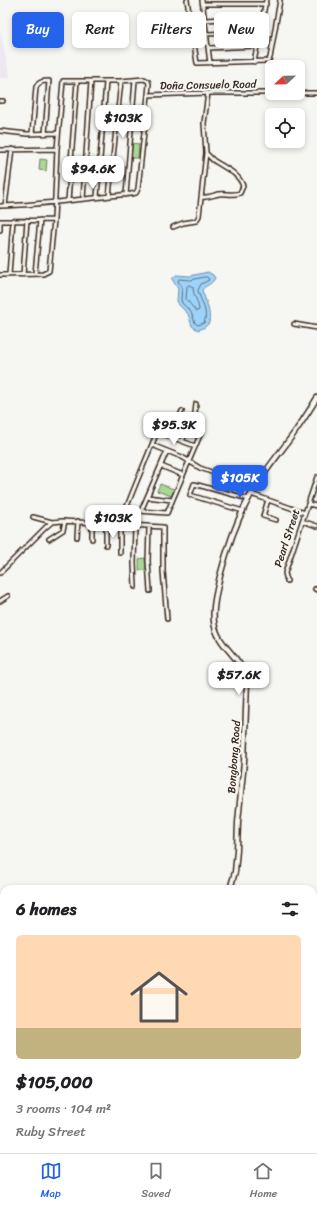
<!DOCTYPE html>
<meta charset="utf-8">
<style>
:root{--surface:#fff;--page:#f6f6f6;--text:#202124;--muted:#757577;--line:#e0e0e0;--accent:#2563eb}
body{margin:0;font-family:Sriracha,sans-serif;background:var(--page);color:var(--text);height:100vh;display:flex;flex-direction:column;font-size:15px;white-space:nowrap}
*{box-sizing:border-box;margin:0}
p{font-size:13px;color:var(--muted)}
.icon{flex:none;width:22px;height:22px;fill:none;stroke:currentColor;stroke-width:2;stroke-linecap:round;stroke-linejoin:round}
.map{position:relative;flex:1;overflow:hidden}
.details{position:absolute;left:0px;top:885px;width:317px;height:268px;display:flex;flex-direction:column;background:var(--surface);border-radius:12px 12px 0 0;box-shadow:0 2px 6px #0003}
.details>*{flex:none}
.guide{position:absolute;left:12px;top:12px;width:293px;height:36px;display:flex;gap:8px}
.needle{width:26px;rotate:248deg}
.fabs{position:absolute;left:265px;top:60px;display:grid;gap:8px}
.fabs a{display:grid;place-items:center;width:40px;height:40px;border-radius:6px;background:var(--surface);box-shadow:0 2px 6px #0003;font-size:20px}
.price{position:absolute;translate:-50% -34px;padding:0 9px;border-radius:8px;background:#fff;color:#222;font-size:13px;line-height:26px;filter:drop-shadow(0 1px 2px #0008)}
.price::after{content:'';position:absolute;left:50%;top:24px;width:12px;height:9px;margin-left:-6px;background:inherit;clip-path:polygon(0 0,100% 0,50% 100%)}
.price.selected{background:var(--accent);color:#fff}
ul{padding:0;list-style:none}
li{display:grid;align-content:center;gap:8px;height:212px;padding:0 16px}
li span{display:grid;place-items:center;height:124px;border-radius:6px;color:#555}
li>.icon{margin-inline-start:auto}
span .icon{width:72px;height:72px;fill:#fffc;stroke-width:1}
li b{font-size:17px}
h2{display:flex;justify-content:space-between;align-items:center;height:48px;padding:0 16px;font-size:17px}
.pill{padding:0 14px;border-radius:6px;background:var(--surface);box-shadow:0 2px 6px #0003;font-size:14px;line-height:36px}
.pill.selected{background:var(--accent);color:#fff}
.tabs{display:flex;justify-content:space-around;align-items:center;height:56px;border-top:1px solid var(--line);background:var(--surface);font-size:11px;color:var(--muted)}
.tabs a{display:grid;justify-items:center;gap:2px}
.tabs .selected{color:var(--accent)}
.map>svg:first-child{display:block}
</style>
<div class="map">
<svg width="317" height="1153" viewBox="0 0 317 1153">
<rect width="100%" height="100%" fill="#f6f6f2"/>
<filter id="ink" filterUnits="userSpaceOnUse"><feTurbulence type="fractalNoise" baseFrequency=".025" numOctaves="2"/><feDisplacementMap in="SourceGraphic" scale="8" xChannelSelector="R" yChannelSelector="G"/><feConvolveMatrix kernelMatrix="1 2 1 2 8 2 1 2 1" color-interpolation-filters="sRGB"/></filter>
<g filter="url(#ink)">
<path fill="#f0e6f1" d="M0,30L10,78H0Z"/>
<path fill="#a9d796" stroke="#72805a" d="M132,143L139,144L138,158H131Z
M40,159L47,160L46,171L39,170Z
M160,484L174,489L172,496L157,491Z
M145,558L146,570H139V559Z"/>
<path fill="#9cd3fb" stroke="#758fa3" d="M208,272L213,275L215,278C212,285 205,285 202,290C206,302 211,311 209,323L205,327L198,330L192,326L188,314L179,305L177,301L178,289L172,279L176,275L190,276Z"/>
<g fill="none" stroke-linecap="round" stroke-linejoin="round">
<path stroke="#626e76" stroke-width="1" d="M206,277L208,278L209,280L201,284L198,290C200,302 209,310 204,323L198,325L195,323L191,312L182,303L181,299L182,288L178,281L179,279L190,280Z
M189,285L193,287C193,295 198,301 199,309L198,311H196L186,299L187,287Z"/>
<defs>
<path id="minor" d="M187,0L197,63L268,61L270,58L280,0
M202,0L210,63
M203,4H266
M205,20L263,17
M206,34L260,32
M209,48L257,46
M254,62L266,0
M148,95L208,93H317
M0,101H3
M0,131L27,134L58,133
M32,134L36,87C39,81 44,81 49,81L45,134
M0,150L57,149
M126,195L135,80
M109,196L121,81
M97,197L106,82
M202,197C209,198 213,195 219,194C226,193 233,196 240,193L243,186C239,174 227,169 216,162C212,160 209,156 206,153
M83,199L91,81
M68,201L77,81
M0,206C44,205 87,198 131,194L136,193L138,189L148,95L149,84L148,81L144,79L121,81H63L57,149L54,220L49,271L43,274L0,275
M5,206L12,149
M0,221L54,220
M173,227L183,223L196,221L199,216L206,153L204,123L208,93
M0,230V221
M35,274L40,220
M9,275L13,220
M23,275L27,220
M294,324L317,328
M158,432L195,446
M171,437L182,411
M182,441L195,413L196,404
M152,445L182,457L200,468L228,478L256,485
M161,466L183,475
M251,494L305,513
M147,497L172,500
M268,500L263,516L276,520
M308,504L317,506
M125,510L167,513L201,433L202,422
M141,511L167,451
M243,511L190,495L194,484L249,499
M33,517L52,522
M302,521L317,526
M135,526L134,563L135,587
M149,527L148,561L150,591
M77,537L78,521
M49,539L63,530L65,521
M92,539V522
M106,545V523
M120,553V524L133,491L162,420
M0,573L46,527L52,522L62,521L163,527V571L167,619
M287,581L285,573L317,477
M315,589L317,590
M0,601L8,596
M313,1141L317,1140
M50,1149L52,1153
M157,1149L161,1153"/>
<path id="tertiary" d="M230,889L235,872L237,850L238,822L244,762L247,682C243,657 217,647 214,622C212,607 217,590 220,576C228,545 239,513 256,486C267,468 280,453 292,436C301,424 309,411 317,398
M312,1149L313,1153"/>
</defs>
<use href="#minor" stroke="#3b2a1e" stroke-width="6"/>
<use href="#tertiary" stroke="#3b2a1e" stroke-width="7"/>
<use href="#minor" stroke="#f6f6f2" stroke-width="3"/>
<use href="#tertiary" stroke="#f6f6f2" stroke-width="4"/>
</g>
</g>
<g text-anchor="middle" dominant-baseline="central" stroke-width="4" stroke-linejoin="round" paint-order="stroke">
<g font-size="11" fill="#3b2a1e" stroke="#f6f6f2">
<text transform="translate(208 85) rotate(-1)">Doña Consuelo Road</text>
<text transform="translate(287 538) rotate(-72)">Pearl Street</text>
<text transform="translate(234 757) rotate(-86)">Bongbong Road</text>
</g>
</g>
</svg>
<div class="fabs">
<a><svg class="needle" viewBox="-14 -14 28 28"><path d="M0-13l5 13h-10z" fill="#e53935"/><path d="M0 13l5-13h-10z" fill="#757577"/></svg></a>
<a><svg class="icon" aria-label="locate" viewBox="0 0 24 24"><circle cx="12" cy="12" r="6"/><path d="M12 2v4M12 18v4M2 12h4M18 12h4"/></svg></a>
</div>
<b class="price" style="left:123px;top:139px">$103K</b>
<b class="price" style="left:93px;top:190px">$94.6K</b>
<b class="price" style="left:174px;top:446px">$95.3K</b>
<b class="price selected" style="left:240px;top:499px">$105K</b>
<b class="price" style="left:113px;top:539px">$103K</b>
<b class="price" style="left:239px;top:696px">$57.6K</b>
<div class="guide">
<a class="pill selected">Buy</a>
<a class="pill">Rent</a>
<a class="pill">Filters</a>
<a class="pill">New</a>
</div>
<section class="details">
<h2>6 homes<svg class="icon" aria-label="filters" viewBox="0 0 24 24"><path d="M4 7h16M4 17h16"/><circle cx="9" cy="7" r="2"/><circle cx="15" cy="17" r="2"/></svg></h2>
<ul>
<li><span style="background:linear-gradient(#ffd9b3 75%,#c2b280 0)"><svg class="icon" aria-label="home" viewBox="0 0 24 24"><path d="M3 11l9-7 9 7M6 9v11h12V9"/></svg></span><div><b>$105,000</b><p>3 rooms · 104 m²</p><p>Ruby Street</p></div></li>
</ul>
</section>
</div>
<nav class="tabs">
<a class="selected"><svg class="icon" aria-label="map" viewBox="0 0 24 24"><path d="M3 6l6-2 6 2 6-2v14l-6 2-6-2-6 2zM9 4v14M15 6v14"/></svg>Map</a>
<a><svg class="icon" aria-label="saved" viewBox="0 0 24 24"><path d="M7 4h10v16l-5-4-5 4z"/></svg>Saved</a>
<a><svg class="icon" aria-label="home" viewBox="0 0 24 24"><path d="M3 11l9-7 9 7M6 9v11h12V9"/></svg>Home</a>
</nav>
